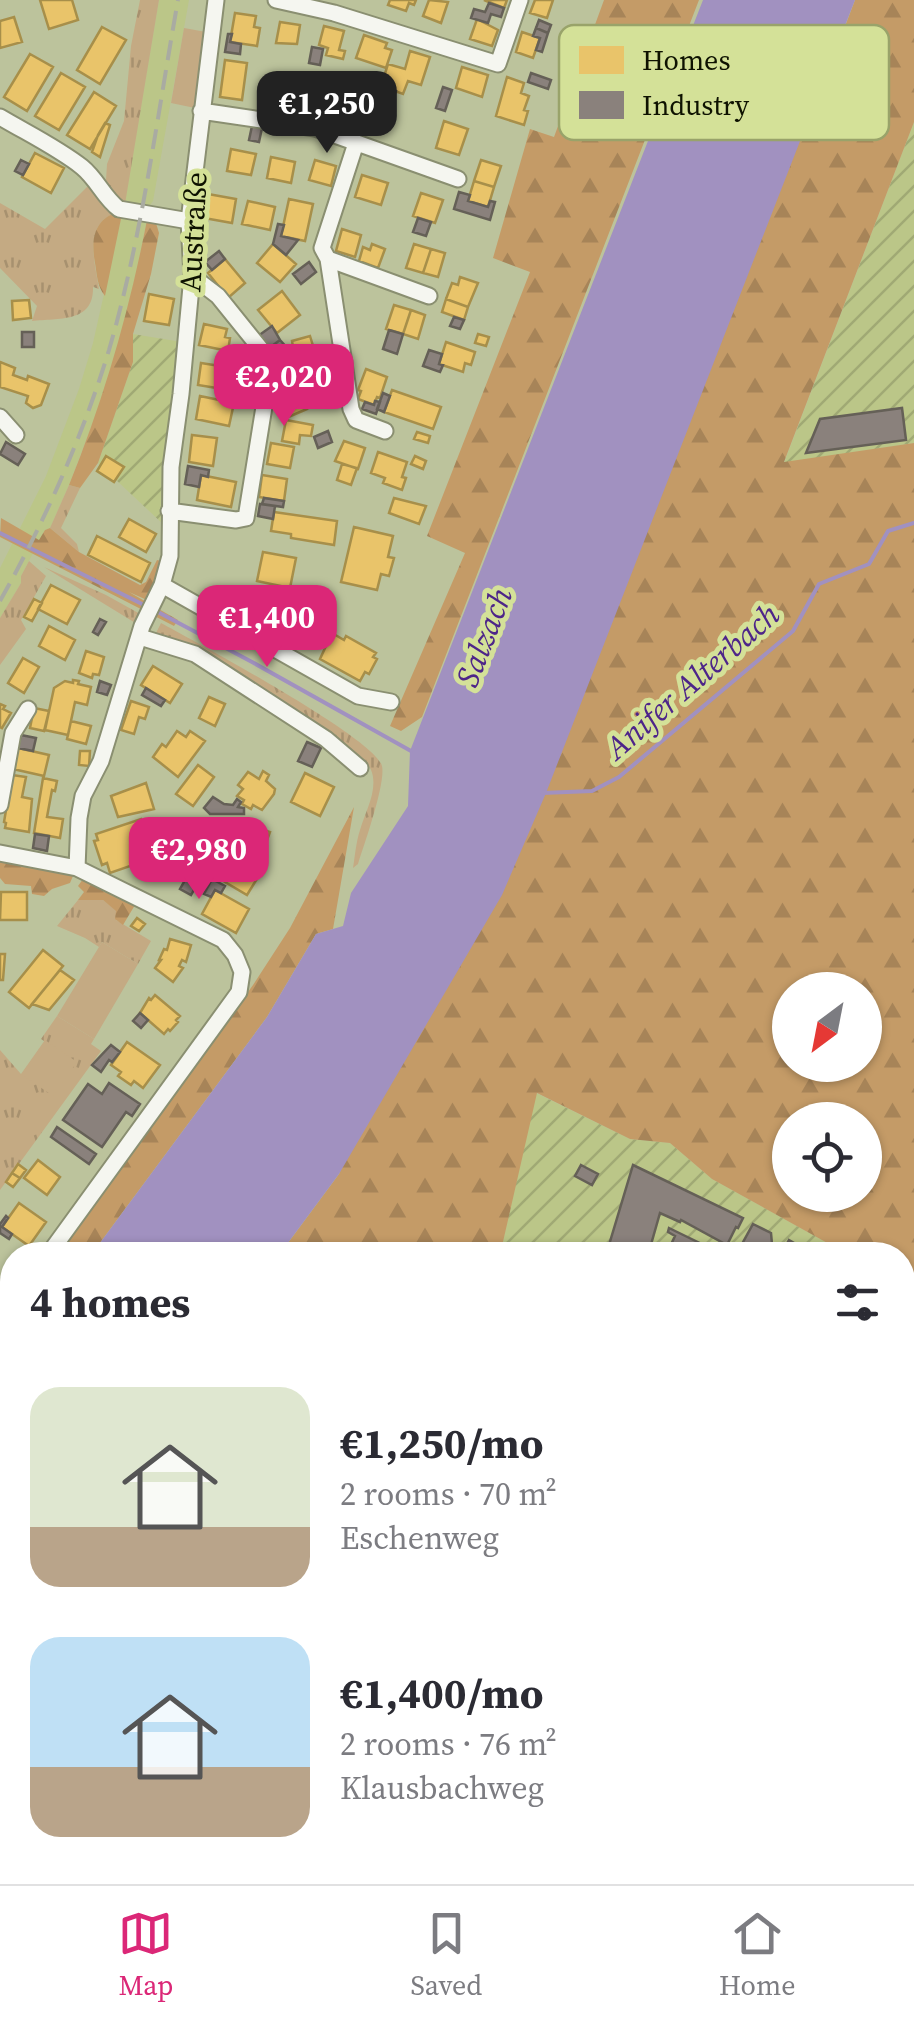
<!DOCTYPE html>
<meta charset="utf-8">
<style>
:root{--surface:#fff;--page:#f2f2f3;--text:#2b2b33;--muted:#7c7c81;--line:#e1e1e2;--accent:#db2777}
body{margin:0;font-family:"Source Serif 4",serif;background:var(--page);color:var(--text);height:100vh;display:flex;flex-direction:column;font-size:38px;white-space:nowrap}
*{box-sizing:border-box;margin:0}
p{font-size:32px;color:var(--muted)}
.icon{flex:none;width:55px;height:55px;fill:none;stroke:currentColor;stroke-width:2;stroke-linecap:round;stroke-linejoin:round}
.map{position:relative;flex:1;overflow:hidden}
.sheet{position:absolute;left:0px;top:1242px;width:915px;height:642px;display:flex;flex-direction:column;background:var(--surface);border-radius:40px 40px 0 0;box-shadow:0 2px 8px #0004}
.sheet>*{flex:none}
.needle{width:65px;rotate:212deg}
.buttons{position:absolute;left:772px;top:972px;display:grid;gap:20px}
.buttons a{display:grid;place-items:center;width:110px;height:110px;border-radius:50%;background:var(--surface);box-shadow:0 2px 8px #0004;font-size:50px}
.price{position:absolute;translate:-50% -85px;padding:0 22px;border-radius:20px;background:var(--accent);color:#fff;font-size:32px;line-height:65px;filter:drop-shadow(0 2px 5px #0008)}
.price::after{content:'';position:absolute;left:50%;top:60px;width:30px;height:22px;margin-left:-15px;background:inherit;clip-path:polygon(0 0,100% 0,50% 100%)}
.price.current{background:#222;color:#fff}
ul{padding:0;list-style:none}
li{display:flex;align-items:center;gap:30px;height:250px;padding:0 30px}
li span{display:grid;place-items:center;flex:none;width:280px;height:200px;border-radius:30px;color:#555}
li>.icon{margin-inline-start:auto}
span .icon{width:120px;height:120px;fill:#fffc;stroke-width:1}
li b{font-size:42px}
h2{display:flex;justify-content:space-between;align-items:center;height:120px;padding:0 30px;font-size:42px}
.tabs{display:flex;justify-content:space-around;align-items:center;height:140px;border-top:2px solid var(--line);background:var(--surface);font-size:28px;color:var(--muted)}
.tabs a{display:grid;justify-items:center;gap:5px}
.tabs .current{color:var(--accent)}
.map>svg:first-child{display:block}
</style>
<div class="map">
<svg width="914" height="1884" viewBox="0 0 914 1884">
<defs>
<pattern id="industrial-furrows" width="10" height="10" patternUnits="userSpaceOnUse" patternTransform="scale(2.5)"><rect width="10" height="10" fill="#bbc688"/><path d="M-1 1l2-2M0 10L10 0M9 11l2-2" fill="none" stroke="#a0a974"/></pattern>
<pattern id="grass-tufts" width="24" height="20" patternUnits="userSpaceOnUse" patternTransform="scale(2.5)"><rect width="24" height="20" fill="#c4aa83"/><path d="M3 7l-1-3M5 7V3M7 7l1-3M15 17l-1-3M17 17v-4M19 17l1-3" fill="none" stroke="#a7916f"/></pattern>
<pattern id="forest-firs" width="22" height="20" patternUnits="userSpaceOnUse" patternTransform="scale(2.5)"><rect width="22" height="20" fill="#c49b67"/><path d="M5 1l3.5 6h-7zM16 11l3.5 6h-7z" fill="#a78458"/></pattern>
</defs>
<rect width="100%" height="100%" fill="#bcc39c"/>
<path fill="#bbc688" d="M159,0H189L153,201L150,205L131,300L103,396L69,485L50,528L45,530L21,576V583L0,618V568L46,476L79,389L93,343L125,200Z"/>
<path fill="url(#industrial-furrows)" d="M914,122V443L784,463Z
M133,334L182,342L164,525L98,463L133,362Z
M536,1093L630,1139L670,1143L712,1179L849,1255H500Z
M902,1285L914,1291V1402L903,1428Z"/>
<path fill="url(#grass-tufts)" d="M140,0H159L125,204L117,200L106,180L107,164L124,121L131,46Z
M90,184L98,199L115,213C83,225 95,263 99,289L93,287C94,323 59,318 32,321L37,306L0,268V203L45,229Z
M69,485L80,488L61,528L77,544L79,552L50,528Z
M29,561L46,576L21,620L26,629L0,665V618L21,583V576Z
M44,567L106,595L142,615L137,624Z
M161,623C194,641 375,738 382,766C386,783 364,845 358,864L353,868C355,856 356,842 360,830C365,812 379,789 371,770C360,740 192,656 155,635Z
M78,900H103L117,911L116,920L151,941L138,964L102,942L99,947L85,938L57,926Z
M57,1016L94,1039L91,1044L101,1051L0,1190V1050L21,1074L76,1063L41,1039Z
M12,1621V1659L0,1676V1637Z
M903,1823L914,1831V1881L911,1884H774L782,1873L902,1872Z
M632,1873H676L671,1884H642Z
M683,1873H721L717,1884H678Z"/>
<path fill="url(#forest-firs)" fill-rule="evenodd" d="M604,0H699L422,717L401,731L390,726L465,553L427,536L530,272L493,258L530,129L554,137Z
M855,0H914V122L784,462L914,443V1291L903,1285L902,1255H849L712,1179L670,1143L630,1139L537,1093L500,1255H279L339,1174L823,84ZM790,990H865V1065H790ZM790,1120H865V1195H790Z
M115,213L122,214L105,296C97,286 97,275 95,263C91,242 93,221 115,213Z
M147,220L156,223L159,233L151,274L133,334V362L98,463L80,488L69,485C104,399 129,312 147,220Z
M1,518L39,540L45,530L50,528L79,552L140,585L146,582L157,560L166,562L149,601L129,592L178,620L174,626L0,537Z
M354,807L333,929L316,934L267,1017L91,1255H58L253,985L290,928Z
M0,860L73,876L70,883L52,889L44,896L32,894L31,886L5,884L0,878Z
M83,879L135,905L123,925L115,919L116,911L103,900H78L84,892L78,886Z
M12,1316V1361L0,1377V1333Z
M914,1577V1764L903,1746V1603Z"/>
<path fill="#c4aa83" d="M184,28L206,32L195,108L171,103Z
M102,942L138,964L94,1039L57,1016Z
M45,1040L77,1062L53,1096L21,1074Z"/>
<path fill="#a191c0" d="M703,0H855L546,793L502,895L339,1174L279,1255H91L267,1017L316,934L343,926L351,893L408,806L410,751Z
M12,1361V1621L0,1637V1378Z"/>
<path fill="#e9c46a" stroke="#a78f4a" stroke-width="2.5" d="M40,0H72L78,20L49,29Z
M390,0H416L414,5L409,3L406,11L388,5Z
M429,0L448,2L441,23L423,16Z
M484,0H507L504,8Z
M535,0H553L547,18L530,13Z
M235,13L256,16L254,27L260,28L257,46L230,42Z
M14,17L22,42L0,48V21Z
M477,19L498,30L492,46L470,39Z
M280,22L300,25L297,44L276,43Z
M324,26L344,31L339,50L345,51L343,59L326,55L328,48L319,45Z
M102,27L126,40L100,84L77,70Z
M522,32L540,38L533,58L516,52Z
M364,35L387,43L385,48L392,50L386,68L356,58Z
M410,51L430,57L421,85L408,81L403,94L381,86L388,64L405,69Z
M30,54L53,67L27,111L4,97Z
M225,60L247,63L242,100L220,97Z
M462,67L488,75L482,97L456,88Z
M61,73L85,87L59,130L35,116Z
M507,77L524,83L521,93L529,96L524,110L528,111L524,125L496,116Z
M265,82L289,85L286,106L262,102Z
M367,89L381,93L376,108L386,111L378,134L355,129Z
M321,90L341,97L334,118L314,111Z
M94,92L116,106L90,149L67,135Z
M444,121L468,129L459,155L436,148Z
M105,123L110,125L100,157L92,152L98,135Z
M231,149L256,154L251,175L227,171Z
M35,153L64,168L51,193L22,177Z
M271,157L295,162L291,183L267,178Z
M315,160L336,166L331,186L309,180Z
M481,160L501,166L494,187L474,181Z
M362,175L388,183L381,205L355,197Z
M474,181L494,187L488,207L468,201Z
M421,193L443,200L435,223L413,216Z
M208,194L236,199L232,223L204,218Z
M289,199L313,204L305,241L281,236Z
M248,201L275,207L270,230L242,224Z
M342,229L361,235L355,257L336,251Z
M273,244L296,264L280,282L257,263Z
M372,244L385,249L378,268L359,261L363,247L370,250Z
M414,244L431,249L423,273L406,268Z
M431,249L445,253L438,277L423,273Z
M225,259L245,283L228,298L208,273Z
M460,277L478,283L468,307L446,299L452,283L458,285Z
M282,291L300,315L277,333L258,310Z
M149,294L174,299L169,325L144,321Z
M446,299L468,307L464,320L442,312Z
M29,300L31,318L13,320L12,301Z
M394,305L411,310L403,334L386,329Z
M411,310L425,315L418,339L403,334Z
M204,324L227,329L225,337L230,338L228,351L199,345Z
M478,334L489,337L486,346L475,343Z
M310,336L318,362L287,371L281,351L293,347L292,341Z
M446,342L475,352L471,365L465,363L463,372L439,364Z
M0,362L15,368L13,375L27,380L28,376L49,384L41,405L33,408L26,403L28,396L0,387Z
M201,363L233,368L229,390L198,385Z
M366,369L387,377L380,398L377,397L374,405L358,399L361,391L358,390Z
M300,390L307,409L286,418L279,398Z
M392,390L441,407L433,429L384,412Z
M200,396L234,403L229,426L196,419Z
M286,420L313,425L311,436L300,435L299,444L282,441Z
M417,432L430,436L428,443L414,439Z
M192,435L217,438L213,466L189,462Z
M344,441L365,448L358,469L335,461Z
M271,443L294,447L290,468L267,464Z
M378,452L407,462L402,477L406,478L402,490L383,483L385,478L371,473Z
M106,456L124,467L114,482L97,471Z
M415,456L426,461L423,469L411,464Z
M342,464L357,468L351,485L337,480Z
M201,475L236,482L231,507L197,500Z
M262,475L287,479L284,501L259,497Z
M394,498L426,506L419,524L389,513Z
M274,512L337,521L334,545L291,538V534L271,531Z
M129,519L156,534L146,552L119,537Z
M354,527L393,536L388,557L394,558L389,576L381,574L377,590L341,582Z
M97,536L150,563L141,582L88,555Z
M263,552L296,558L290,588L257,581Z
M51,585L80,600L67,624L38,609Z
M278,596L313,603L307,634L271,627Z
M34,599L42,603L32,621L24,617Z
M49,626L75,640L65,660L39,646Z
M332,633L344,640L346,636L376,653L373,657L377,659L369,674L365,672L360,681L320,659Z
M86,651L104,657L99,675L93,674L92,678L79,673Z
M23,658L39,667L24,693L8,683Z
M153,666L182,684L170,703L141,685Z
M73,680L79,681L78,684L91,687L87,705L75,702L68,735L45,730L54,688L65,681L73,683Z
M209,697L225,704L215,726L199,718Z
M131,701L149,707L145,719L139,717L134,734L121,730Z
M0,704L5,706L3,709L11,713L2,728L0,727Z
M34,708L49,711L44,731L30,728Z
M71,721L91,726L86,744L67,739Z
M177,731L186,737L190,731L205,741L178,777L153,757L162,744L166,747Z
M18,748L49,755L44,776L13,769Z
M80,751H90L89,766L79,765Z
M198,765L214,777L193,806L176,794Z
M263,771L269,775L266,781L275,789L274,794L262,810L253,805L251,809L242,804L244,800L237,796L243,789L238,785L248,772L259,779Z
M305,773L334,787L320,816L291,802Z
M12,775L26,777L22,797L32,799L29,832L5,828L6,823L4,822Z
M43,778L57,781L55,791L52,790L47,817L63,819L60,838L34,833Z
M146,783L154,809L118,817L111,796Z
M141,819L143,824L153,821L155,826L158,825L165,843L162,844L165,854L110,873L107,863L102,865L94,841L98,840L96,834Z
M245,824L270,832L262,854L237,846Z
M238,861L260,874L247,895L225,882Z
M215,890L249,909L236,933L202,914Z
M1,892H27V920H0Z
M137,918L145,924L139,931L131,926Z
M170,939L191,945L186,962L182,960L179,966L183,968L173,982L155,968L161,960H159L164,949L167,950Z
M43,950L63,966L29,1008L9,992Z
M0,954H5L3,980H0Z
M60,970L74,980L49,1010L32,1004Z
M155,995L180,1016L176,1020L178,1022L170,1031L168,1029L164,1034L140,1013L149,998L151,1000Z
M127,1042L160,1065L143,1088L134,1081L131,1085L118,1076L121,1072L111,1065Z
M38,1160L60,1177L47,1195L24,1178Z
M18,1164L26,1170L20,1178L12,1173Z
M12,1173L20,1178L13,1187L6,1182Z
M19,1203L46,1222L29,1246L2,1227Z
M0,1754L12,1763V1795L0,1786Z
M12,1862V1872H37L35,1876L46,1884H7L13,1874L7,1869Z
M143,1872H166L160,1882L162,1884H137L144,1874Z
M270,1872H300L293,1884H285Z
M351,1872L364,1881L363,1884H325L334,1873L346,1879Z"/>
<path fill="#8a817c" stroke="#656057" stroke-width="2.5" d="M489,3L504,8L501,17L491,14L488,23L471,18L474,9L485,12Z
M539,20L551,25L548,33L536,28Z
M536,28L548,33L542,52L536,50L540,38L533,36Z
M228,34H232L230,42L241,44L240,54L225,52Z
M312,47L323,49L320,65L309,63Z
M531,73L551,80L548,89L528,82Z
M360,80L396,91L393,99L367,89L365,95L356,92Z
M443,87L452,90L445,111L436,108Z
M252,126L262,128L259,142L249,140Z
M21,160L29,164L23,175L15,171Z
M459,192L470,195L468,201L488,207L490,201L495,202L490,220L454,209Z
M201,195L208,197L204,218L199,216Z
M418,218L431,222L426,236L413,232Z
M278,224L284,225L281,236L298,240L286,255L273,244Z
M219,251L225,259L212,270L205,262Z
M309,262L316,272L301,284L293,274Z
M454,317L464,320L460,329L450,326Z
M272,326L280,340L268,349L258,336Z
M389,330L403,334L397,354L383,349Z
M22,332H34V347H22Z
M280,340L288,349L274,357L268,349Z
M429,350L442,354L439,364L443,365L440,372L423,366Z
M383,393L390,396L384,412L377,409Z
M375,401L380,402L376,414L362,409L365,402L374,405Z
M902,408L906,440L806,453L820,419Z
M328,431L332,442L318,448L314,437Z
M6,442L25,454L18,465L0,454Z
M188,466L209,470L208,477L201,475L199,487L185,484Z
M264,498L284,501L283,507L262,504Z
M260,504L275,506L273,519L258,516Z
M100,619L106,622L98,635L93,632Z
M100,681L111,685L107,695L97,692Z
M146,688L165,700L161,706L142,695Z
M21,735L36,738L33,751L18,748Z
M307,742L321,748L312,767L298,761Z
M213,797L224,804L233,805L237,799L241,802L238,807L244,808V814H210L204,808Z
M35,834L49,836L47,851L33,848Z
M230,845L246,855L242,863L238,861L235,865L222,857Z
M192,868L203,874L191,895L180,889Z
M212,879L225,886L221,893L215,890L211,897L204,894Z
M140,1013L148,1020L141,1028L133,1021Z
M111,1045L120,1052L112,1062L109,1060L101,1072L92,1065Z
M109,1083L140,1104L132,1116L126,1112L102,1147L63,1120L88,1084L102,1094Z
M57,1127L96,1154L89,1164L51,1137Z
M581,1165L598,1174L592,1185L575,1176Z
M633,1165L743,1218L738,1228L736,1227L727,1245L681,1220L680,1222L660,1213L648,1255H606Z
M6,1216L8,1218L2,1227L12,1234L9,1239L0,1233V1224Z
M753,1224L771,1233L772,1244L766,1255H736Z
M669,1228L718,1252L716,1255L709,1252L708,1255H666L675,1236L668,1232Z
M789,1240L815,1255L781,1254Z
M11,1732L12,1733V1751L2,1744Z"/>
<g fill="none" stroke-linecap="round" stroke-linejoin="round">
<path stroke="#a191c0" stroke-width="4" d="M0,533L148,607
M156,611L252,662L411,751
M542,793L592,791L619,777L793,631L819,584L869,564L888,531L914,523"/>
<defs>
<path id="minor" d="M276,0L334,13L498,64L520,0
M201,111L315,128L458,179
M0,117C27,133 58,148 82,167C97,179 104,198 119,209L189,221
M356,143L322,248L328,259L351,409L356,420L385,431
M328,259L429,296
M0,417L16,435
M169,511L236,520L246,518L269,376L264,353L218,296L192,276
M162,585L358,696L391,702
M140,637L195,654L326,739L360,768
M0,805L13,733L28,709
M0,853L77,868L223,940L235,955L242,972L239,992L48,1255
M77,868L79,818L83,796L101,761L142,626L162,585L170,556L171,467L181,394L192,276L189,221L216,0
M0,1321L12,1304
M0,1843L12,1826
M246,1872L262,1884"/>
<path id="major" d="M902,1482L914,1456
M902,1537L914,1511
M0,1575L12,1584
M902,1767L914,1785
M902,1808L914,1816
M487,1872L515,1884
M557,1872L589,1884
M726,1884L731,1872
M749,1884L754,1872"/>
</defs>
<use href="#minor" stroke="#8a8f71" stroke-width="19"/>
<use href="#major" stroke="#8a8f71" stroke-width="24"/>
<use href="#minor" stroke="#f5f6f0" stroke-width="15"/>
<use href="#major" stroke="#f5f6f0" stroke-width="20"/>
<path stroke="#a9aba2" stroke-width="4" stroke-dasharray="20 10" stroke-linecap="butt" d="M0,601C45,521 82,438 109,350C142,237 157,117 178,0"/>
</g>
<g text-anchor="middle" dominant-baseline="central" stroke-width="10" stroke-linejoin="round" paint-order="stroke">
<g font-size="30" fill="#0e1200" stroke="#d4e198">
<text transform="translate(193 232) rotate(-87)">Austraße</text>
</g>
<g font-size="32" font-style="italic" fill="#4d2589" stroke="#d4e198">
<text transform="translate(484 637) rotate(-69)">Salzach</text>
<text transform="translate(692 681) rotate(-41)">Anifer Alterbach</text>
</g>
</g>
<rect x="559" y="25" width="330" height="115" rx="15" fill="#d4e198" stroke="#99a36a" stroke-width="2.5"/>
<rect x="579" y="46" width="45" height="28" fill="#e9c46a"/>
<rect x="579" y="91" width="45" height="28" fill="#8a817c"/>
<g font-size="28" fill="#0e1200">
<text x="642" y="70">Homes</text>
<text x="642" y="115">Industry</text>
</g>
</svg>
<div class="buttons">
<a><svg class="needle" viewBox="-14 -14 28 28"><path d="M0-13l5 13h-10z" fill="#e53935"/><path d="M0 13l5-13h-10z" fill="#7c7c81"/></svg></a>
<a><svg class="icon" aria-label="locate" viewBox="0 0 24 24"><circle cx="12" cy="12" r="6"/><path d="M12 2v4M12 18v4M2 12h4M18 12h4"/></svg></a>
</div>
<b class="price current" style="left:327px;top:156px">€1,250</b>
<b class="price" style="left:284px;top:429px">€2,020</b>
<b class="price" style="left:267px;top:670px">€1,400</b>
<b class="price" style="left:199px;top:902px">€2,980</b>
<section class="sheet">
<h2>4 homes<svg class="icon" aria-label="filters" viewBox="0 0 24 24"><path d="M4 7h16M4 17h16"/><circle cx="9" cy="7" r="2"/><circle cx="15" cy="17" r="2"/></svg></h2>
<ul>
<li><span style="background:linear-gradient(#dfe7d0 70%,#b9a48a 0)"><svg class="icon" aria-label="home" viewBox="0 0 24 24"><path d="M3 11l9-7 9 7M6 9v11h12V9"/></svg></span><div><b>€1,250/mo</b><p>2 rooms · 70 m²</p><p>Eschenweg</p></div></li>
<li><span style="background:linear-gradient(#bfe0f5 65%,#b9a48a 0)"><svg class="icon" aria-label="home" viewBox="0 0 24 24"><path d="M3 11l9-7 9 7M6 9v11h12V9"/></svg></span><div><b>€1,400/mo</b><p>2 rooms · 76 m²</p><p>Klausbachweg</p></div></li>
</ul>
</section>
</div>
<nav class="tabs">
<a class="current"><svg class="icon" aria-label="map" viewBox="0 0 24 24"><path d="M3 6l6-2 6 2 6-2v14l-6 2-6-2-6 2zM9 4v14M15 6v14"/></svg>Map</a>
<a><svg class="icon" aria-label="saved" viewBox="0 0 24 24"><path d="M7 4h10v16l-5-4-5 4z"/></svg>Saved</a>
<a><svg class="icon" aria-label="home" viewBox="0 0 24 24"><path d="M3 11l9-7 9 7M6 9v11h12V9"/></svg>Home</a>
</nav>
